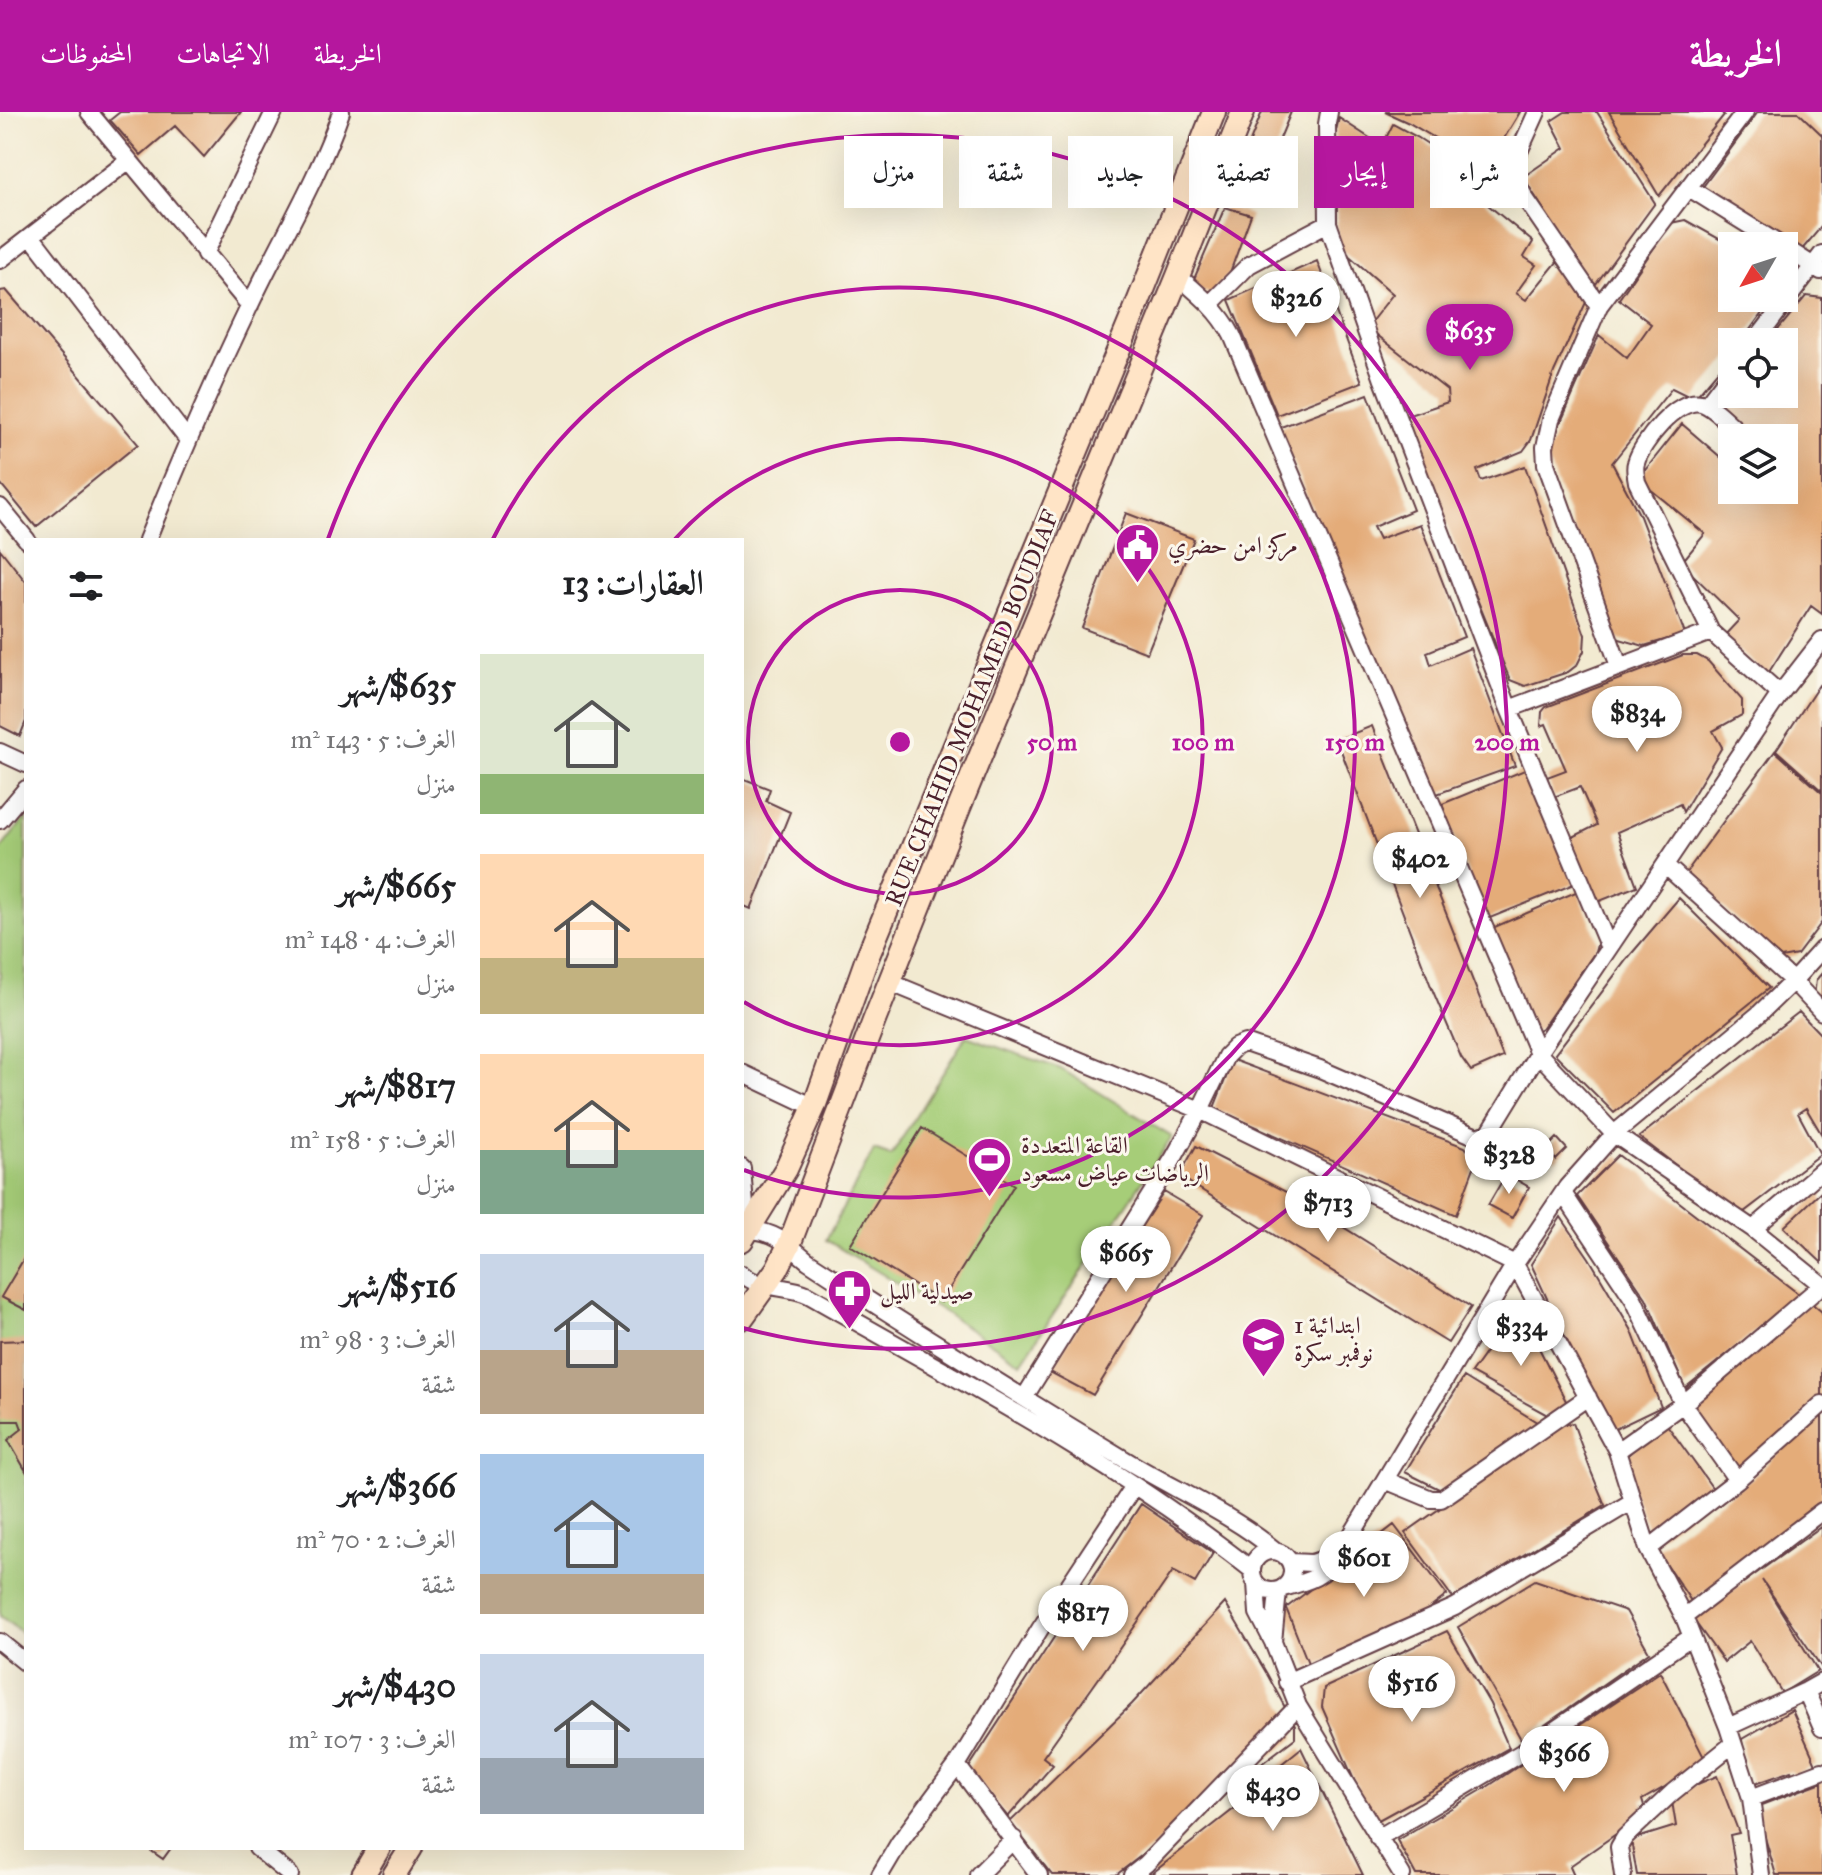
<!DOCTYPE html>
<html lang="ar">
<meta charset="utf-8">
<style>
:root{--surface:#fff;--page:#f2f2f2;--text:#202124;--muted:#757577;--accent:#b5179e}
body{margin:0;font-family:"IM FELL Great Primer",Amiri,serif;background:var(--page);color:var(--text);direction:rtl;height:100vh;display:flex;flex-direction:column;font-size:30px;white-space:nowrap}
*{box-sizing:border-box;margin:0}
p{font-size:26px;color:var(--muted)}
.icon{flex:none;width:44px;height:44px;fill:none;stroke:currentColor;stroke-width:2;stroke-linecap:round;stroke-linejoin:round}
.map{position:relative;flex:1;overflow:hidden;direction:ltr}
.panel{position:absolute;left:24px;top:426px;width:720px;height:1312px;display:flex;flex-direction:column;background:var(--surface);border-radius:0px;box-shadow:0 8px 32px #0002;direction:rtl}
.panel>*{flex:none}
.top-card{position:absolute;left:768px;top:24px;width:760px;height:72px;direction:rtl;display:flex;gap:16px}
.needle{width:52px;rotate:231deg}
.buttons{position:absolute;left:1718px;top:120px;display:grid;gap:16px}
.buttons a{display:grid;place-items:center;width:80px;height:80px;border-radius:0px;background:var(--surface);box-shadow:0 8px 32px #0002;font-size:40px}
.price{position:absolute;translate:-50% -68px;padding:0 18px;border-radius:28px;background:#fff;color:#222;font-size:26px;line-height:52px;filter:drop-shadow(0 2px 4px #0008)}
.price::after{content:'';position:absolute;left:50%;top:48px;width:24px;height:18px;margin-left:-12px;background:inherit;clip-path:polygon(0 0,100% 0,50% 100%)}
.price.on{background:var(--accent);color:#fff}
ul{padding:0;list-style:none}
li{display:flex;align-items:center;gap:24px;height:200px;padding:0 40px}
li span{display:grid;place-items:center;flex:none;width:224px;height:160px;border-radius:0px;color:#555}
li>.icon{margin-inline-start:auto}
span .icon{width:96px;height:96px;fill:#fffc;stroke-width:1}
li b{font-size:34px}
h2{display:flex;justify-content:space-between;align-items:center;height:96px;padding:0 40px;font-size:34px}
.pill{padding:0 28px;border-radius:0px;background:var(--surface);box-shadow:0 8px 32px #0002;font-size:28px;line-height:72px}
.pill.on{background:var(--accent);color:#fff}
header{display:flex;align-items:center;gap:48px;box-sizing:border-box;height:112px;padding:0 40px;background:var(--accent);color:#fff}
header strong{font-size:38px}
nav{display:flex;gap:44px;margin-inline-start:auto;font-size:28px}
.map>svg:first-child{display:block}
</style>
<header>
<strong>الخريطة</strong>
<nav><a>الخريطة</a><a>الاتجاهات</a><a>المحفوظات</a></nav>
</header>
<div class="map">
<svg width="1822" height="1763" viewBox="0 0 1822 1763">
<rect width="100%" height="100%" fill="#fbf7ec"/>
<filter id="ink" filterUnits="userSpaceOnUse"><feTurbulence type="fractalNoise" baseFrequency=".0125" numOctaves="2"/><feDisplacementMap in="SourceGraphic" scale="16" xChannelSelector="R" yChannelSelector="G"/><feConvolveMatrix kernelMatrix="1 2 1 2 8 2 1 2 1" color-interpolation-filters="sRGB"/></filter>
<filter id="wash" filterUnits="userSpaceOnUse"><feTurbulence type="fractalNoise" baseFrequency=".006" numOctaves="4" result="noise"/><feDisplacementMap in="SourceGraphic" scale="32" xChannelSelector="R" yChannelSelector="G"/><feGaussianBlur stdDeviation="1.8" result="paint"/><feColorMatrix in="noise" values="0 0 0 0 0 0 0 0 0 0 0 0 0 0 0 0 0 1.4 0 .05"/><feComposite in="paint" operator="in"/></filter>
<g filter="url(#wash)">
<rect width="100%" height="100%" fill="#f2ead1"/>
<path fill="#a6cd78" stroke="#787652" stroke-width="2" d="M26,705V1524L0,1504V738Z
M966,924L1061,957L1172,1025L1021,1251L938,1196L826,1128L874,1038L891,1044Z"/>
<g id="blocks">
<path fill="#e4ac79" d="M120,0H241L204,45L175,14L141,43L110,8Z
M1262,0H1291L1266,60L1243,47Z
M1385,0H1520L1486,56L1409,11Z
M1565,0H1597L1655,91L1593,176L1523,65L1565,36L1551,9Z
M1609,0H1721L1724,3L1659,84Z
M1758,0H1798L1822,23V114L1800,140L1702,76Z
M1339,6L1382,34L1393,12L1417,25L1490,72L1482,88L1533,130L1524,145L1536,153L1516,181L1526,188L1557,150L1588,186L1554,260L1531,328L1523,339L1477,358L1481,369L1525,354L1585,523L1584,539L1577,553L1568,560L1525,574L1510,568L1403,305L1448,290L1447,278L1367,215L1393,182L1338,134L1334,27Z
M1225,95L1251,103L1229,163L1217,173L1212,183L1191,174Z
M1685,108L1732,134V186H1773L1741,230H1732V242L1694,287L1672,276L1612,351L1639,402L1685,522L1644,534L1616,526L1546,344L1599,223L1627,246L1651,212L1619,187L1671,111Z
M1317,149L1362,270L1277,303L1229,188Z
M6,178L138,332L36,415L0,371V179Z
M1806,184L1822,186V502L1811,494L1767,563L1723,525L1739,508L1681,451L1705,422L1638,367L1682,312L1732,355V378H1784V326H1750L1716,298L1732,276V282H1784V230H1768Z
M1368,282L1413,398L1373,415L1379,427L1420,412L1464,525L1427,540L1431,553L1470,536L1515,654L1434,683L1278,316Z
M1126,401L1194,427L1147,541L1082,516Z
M0,437L26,470V609L20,624L0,614Z
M1683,543H1697L1708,549L1742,588V603L1713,619L1722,635L1683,700L1680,692L1617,720L1637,774L1595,791L1571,726L1597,713L1580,675L1554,685L1547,665L1566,658L1546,612L1541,614L1542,600L1546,595Z
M1819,573L1822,576V679L1776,638Z
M1372,614L1503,945L1471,959L1461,945L1432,877L1337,628Z
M1775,639L1822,681V810L1797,843L1781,846L1685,762Z
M1527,657L1574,772L1485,808L1442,692Z
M742,666L770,677L766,689L790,700L751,797L742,793Z
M1578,779L1598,829L1595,840L1543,915L1531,922L1490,817Z
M1679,786L1769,876L1614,1001L1555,942L1627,847Z
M1822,861V893L1814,885L1816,868Z
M1799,900L1822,924V1023L1806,996L1798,1001L1820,1042L1744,1100L1724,1090L1639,1025Z
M1233,948L1465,1035L1476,1050L1456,1103L1214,996Z
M922,1016L1014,1073L941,1190L850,1133Z
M1557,1026L1567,1037L1556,1048L1546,1037Z
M1196,1034L1292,1083L1471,1195L1448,1231L1179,1064Z
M1618,1043L1800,1183L1685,1276L1646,1186L1577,1084Z
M1506,1062L1529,1075L1512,1106L1488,1093Z
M1822,1079V1151L1784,1115Z
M1164,1080L1203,1103L1093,1283L1050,1260L1095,1184Z
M1561,1105L1589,1146L1631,1217L1661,1295L1609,1320L1531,1152Z
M26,1143V1198L1,1185Z
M1810,1190L1822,1200V1287L1737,1363L1690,1291Z
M1518,1195L1568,1293L1551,1305L1471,1261Z
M26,1228V1359L8,1328L22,1317L19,1309H0V1229Z
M1464,1265L1540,1312L1445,1380L1405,1360Z
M1822,1299V1394L1691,1489L1656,1437L1752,1366Z
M1665,1310L1716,1381L1653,1429L1621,1349Z
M1573,1311L1592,1362L1605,1393L1453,1486L1405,1421L1557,1314Z
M1141,1392L1213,1441L1195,1471L1173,1459L1106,1556L1043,1645L1053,1653L1008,1705L968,1657Z
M1394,1413L1447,1483L1417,1506L1310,1556L1286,1496Z
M1822,1414V1556L1762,1468L1818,1559L1782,1581L1750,1529L1724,1550L1693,1507Z
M1535,1468L1626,1499L1649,1540L1522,1629L1458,1515Z
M1225,1491L1267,1562L1295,1614V1626L1116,1763H1052L1010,1710L1132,1592Z
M1447,1519L1490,1592L1509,1636L1373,1711L1322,1595L1324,1576Z
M1660,1560L1707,1651L1642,1688L1646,1701L1570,1754L1574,1763H1416L1397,1728L1487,1675Z
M1792,1598L1816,1652L1793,1663L1791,1659L1752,1673L1743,1641L1742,1627Z
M1301,1636L1363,1763H1150L1277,1663L1274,1658Z
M1717,1664L1739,1721L1730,1723L1737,1763H1637L1631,1728L1676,1714L1671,1683Z
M1822,1670V1763H1776L1756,1695Z
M147,1736H171L163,1747Z"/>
</g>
</g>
<g filter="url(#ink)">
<use href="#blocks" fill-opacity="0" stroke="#633d44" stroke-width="2"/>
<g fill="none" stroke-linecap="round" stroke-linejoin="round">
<defs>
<path id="street" d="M89,0L250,194
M1329,0L1327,12L1328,111L1383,268L1509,597L1609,836
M1537,0L1514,51L1515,67L1525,86L1599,194
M1689,76L1782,134
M31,124L188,328
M1784,135L1821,159
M205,142L274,0
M0,148L128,49
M1178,164C1199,182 1219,198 1232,223L1538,941L1614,1022L1753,1117L1822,1173L1683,1292L1617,1339
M1210,192L1249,153L1328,111
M1755,230L1822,142
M1706,293L1732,259
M1745,326C1734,317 1714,294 1701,291C1678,285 1641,331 1636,351C1634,357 1636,363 1637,370L1711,520L1780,582
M0,395L27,428
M147,428C179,349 213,270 250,193C280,129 318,67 341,0
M1619,554L1546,352L1545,335L1551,307L1599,194L1745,0
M1509,597L1711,520
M0,640L26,652
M0,708L26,677
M1665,753L1793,869L1822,900
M889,870L1200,998L1173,1047L1024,1286
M742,961L814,995
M742,1056L747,1118C774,1118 789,1133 808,1149C912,1217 1018,1283 1124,1347C1175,1378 1230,1401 1276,1439
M1563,1081L1634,1188L1683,1292L1737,1368
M1753,1117L1822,1058
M742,1162C762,1179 786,1172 809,1183C960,1269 1116,1350 1252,1458
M1385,1368L1431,1387H1441L1588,1285
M1648,1437L1737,1368L1822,1292
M1252 1459a20 20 0 1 1 40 0a20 20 0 1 1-40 0Z
M1291,1450L1311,1451L1339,1442
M1256,1471L1258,1501L1273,1530L1298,1594L1402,1763
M1283,1476C1310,1469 1324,1465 1340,1442L1515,1152L1567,1075L1614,1022L1759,902L1793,869L1822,837
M1684,1505L1822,1399
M0,1530L26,1551
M1273,1530L1278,1479
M1287,1570L1455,1495L1633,1389
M1806,1579L1822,1616
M1728,1615L1806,1579L1822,1570
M957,1653L1039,1763
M1751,1686L1822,1659
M1378,1726L1521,1641L1691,1525
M257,1736L290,1763
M880,1763L899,1731L957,1653L1040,1517L1134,1374
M978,1763L1014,1727
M1132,1763L1146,1752L1298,1594
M1623,1763L1619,1735L1625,1725L1673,1680L1733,1632
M1761,1763L1751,1686L1728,1615L1684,1505L1648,1437L1617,1339L1515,1152L1200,998L1226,944L1235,935L1245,931L1320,957L1477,1025L1489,1021L1538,941L1609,836L1780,582L1822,528"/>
<path id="secondary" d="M742,1128L786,1057L814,995L867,846L1135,198L1214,0
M742,1206L777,1157L789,1133L874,909L959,696L1178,164L1243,0
M363,1763L379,1736
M394,1763L411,1736"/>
</defs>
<use href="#street" stroke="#633d44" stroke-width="20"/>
<use href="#secondary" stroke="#633d44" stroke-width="26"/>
<use href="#street" stroke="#fff" stroke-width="16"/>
<use href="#secondary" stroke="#ffe4c6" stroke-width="22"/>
</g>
</g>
<g fill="none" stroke="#b5179e" stroke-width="4">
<circle cx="900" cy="630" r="152"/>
<path d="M675 427A303 303 0 1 1 744 890"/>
<path d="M493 427A455 455 0 1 1 744 1058"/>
<path d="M328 427A607 607 0 1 1 743 1216"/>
</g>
<defs>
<symbol id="civic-pin" viewBox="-11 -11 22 30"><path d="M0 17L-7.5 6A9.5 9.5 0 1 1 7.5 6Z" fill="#b5179e" stroke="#fbf7ec"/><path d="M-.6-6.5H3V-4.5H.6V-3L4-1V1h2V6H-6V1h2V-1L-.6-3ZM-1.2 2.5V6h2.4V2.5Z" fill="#fff"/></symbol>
<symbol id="stadium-pin" viewBox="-11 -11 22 30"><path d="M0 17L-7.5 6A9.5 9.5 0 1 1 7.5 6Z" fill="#b5179e" stroke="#fbf7ec"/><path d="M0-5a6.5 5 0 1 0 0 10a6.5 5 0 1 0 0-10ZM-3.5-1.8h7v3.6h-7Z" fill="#fff"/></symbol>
<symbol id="pharmacy-pin" viewBox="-11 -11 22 30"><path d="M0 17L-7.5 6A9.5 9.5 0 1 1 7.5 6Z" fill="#b5179e" stroke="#fbf7ec"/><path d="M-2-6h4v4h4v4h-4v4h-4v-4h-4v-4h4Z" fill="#fff"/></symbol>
<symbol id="school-pin" viewBox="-11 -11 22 30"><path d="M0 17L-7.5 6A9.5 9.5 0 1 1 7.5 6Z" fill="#b5179e" stroke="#fbf7ec"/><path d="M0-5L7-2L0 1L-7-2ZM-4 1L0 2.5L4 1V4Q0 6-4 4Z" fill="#fff"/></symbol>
</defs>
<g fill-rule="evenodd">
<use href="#civic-pin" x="1112" y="408" width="51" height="69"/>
<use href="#stadium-pin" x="964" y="1022" width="51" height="69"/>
<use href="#pharmacy-pin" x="824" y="1154" width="51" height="69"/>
<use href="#school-pin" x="1238" y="1202" width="51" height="69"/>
</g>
<g text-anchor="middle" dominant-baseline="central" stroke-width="6" stroke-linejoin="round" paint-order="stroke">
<g font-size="24" fill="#4a1f2b" stroke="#fbf7ec" text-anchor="start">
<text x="1168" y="433">مركز امن حضري</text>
<text x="1021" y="1033">القاعة المتعددة<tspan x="1021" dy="28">الرياضات عياض مسعود</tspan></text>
<text x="880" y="1179">صيدلية الليل</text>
<text x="1294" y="1213">ابتدائية 1<tspan x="1294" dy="28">نوفمبر سكرة</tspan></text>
</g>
<g font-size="24" fill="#4a1f2b" stroke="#fbf7ec">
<text transform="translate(972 596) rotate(-68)">RUE CHAHID MOHAMED BOUDIAF</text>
</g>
</g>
<circle cx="900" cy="630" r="12" fill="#b5179e" stroke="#fbf7ec" stroke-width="4"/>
<g font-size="24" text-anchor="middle" font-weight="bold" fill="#b5179e" stroke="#fbf7ec" stroke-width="6" stroke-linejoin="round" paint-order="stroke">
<text x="1052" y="638">50 m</text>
<text x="1203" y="638">100 m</text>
<text x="1355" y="638">150 m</text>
<text x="1507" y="638">200 m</text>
</g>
</svg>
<div class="buttons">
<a><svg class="needle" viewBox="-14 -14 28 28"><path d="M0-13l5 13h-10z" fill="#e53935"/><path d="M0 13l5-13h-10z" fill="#757577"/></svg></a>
<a><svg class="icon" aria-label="locate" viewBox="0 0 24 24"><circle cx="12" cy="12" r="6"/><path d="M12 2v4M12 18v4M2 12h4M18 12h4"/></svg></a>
<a><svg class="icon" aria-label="layers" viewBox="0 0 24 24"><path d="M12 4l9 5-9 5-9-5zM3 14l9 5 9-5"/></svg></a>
</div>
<b class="price" style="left:1296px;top:227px">$326</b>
<b class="price on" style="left:1470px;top:260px">$635</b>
<b class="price" style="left:1637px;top:642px">$834</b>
<b class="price" style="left:1420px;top:788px">$402</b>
<b class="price" style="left:1509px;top:1084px">$328</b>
<b class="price" style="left:1328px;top:1132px">$713</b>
<b class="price" style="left:1126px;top:1182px">$665</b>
<b class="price" style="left:1521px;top:1256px">$334</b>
<b class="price" style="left:1364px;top:1487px">$601</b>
<b class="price" style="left:1083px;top:1541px">$817</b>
<b class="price" style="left:1412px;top:1612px">$516</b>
<b class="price" style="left:1564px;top:1682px">$366</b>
<b class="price" style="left:1273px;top:1721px">$430</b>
<div class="top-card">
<a class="pill">شراء</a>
<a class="pill on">إيجار</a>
<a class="pill">تصفية</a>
<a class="pill">جديد</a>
<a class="pill">شقة</a>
<a class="pill">منزل</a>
</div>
<section class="panel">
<h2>العقارات: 13<svg class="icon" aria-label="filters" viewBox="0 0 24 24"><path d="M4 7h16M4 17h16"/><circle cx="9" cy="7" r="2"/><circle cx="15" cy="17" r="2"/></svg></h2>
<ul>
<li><span style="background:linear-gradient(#dfe7d0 75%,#8fb573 0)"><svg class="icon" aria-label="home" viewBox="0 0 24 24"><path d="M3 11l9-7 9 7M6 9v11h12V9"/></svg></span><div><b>$635/شهر</b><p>الغرف: 5 · 143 m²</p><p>منزل</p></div></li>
<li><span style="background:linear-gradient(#ffd9b3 65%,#c2b280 0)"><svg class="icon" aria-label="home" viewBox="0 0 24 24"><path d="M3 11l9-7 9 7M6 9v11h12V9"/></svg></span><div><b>$665/شهر</b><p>الغرف: 4 · 148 m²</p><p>منزل</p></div></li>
<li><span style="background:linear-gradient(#ffd9b3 60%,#7fa58c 0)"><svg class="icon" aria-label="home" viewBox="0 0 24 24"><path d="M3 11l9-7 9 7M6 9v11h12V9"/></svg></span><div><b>$817/شهر</b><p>الغرف: 5 · 158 m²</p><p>منزل</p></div></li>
<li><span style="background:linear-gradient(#c9d6e8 60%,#b9a48a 0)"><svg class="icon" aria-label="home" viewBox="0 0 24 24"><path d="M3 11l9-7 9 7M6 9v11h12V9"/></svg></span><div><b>$516/شهر</b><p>الغرف: 3 · 98 m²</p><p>شقة</p></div></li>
<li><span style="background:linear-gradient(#a9c7e8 75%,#b9a48a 0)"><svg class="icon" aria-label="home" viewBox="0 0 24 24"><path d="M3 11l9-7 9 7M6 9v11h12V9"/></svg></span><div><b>$366/شهر</b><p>الغرف: 2 · 70 m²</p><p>شقة</p></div></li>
<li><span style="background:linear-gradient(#c9d6e8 65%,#9aa5b1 0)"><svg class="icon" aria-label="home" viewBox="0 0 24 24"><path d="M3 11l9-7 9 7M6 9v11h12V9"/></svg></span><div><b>$430/شهر</b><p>الغرف: 3 · 107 m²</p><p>شقة</p></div></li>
</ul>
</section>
</div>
